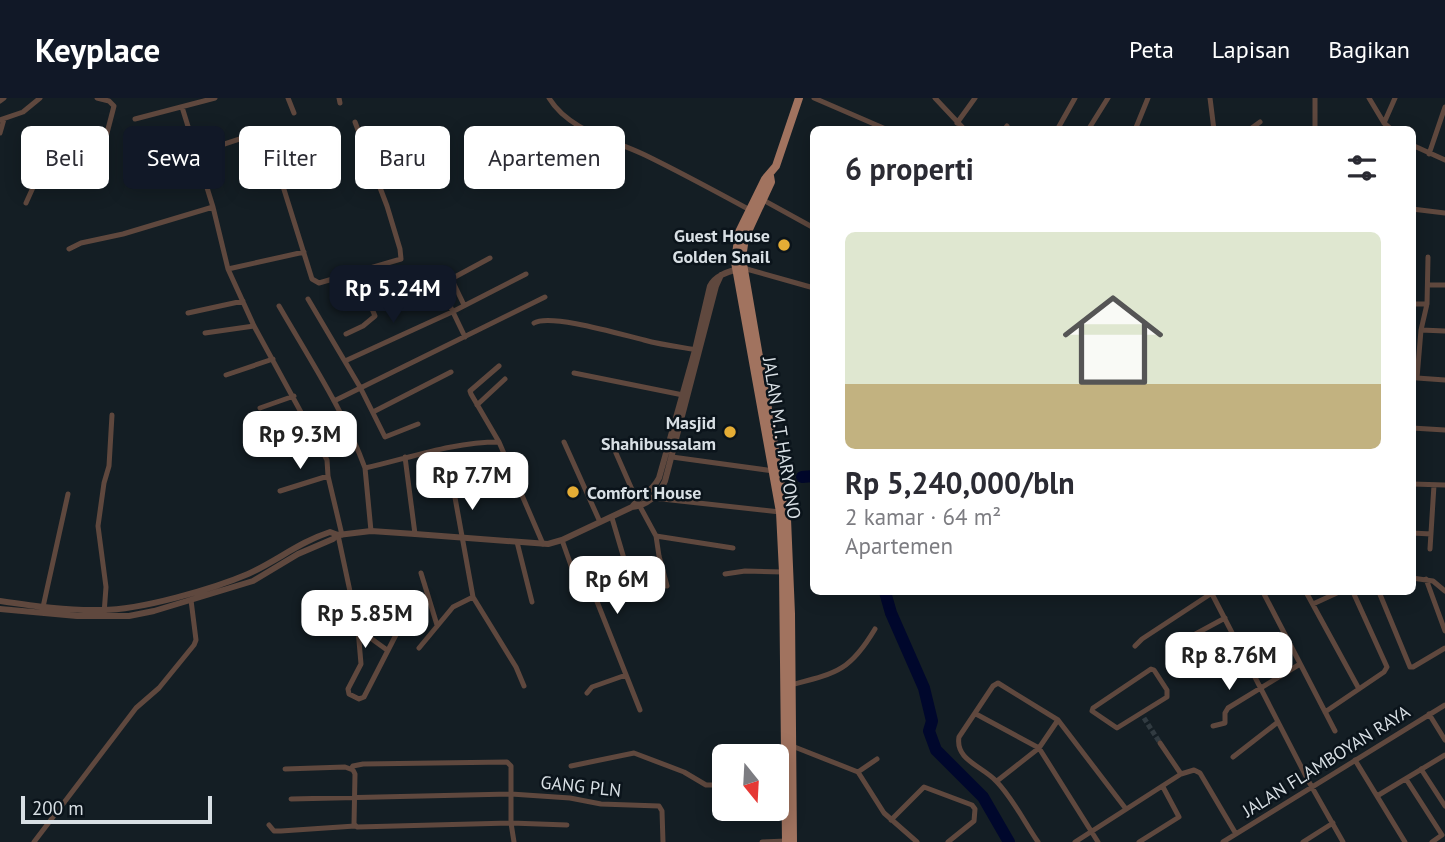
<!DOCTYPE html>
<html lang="id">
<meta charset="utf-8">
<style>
:root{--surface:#fff;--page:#f7f7f7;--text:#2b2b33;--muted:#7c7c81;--accent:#111827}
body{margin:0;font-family:"PT Sans",sans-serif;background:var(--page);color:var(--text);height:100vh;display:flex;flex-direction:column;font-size:26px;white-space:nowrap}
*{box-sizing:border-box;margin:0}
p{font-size:23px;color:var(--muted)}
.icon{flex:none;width:38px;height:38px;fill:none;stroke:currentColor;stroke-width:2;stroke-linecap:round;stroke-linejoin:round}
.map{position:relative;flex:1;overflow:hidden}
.drawer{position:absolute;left:810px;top:28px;width:606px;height:469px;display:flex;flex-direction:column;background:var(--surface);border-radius:10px;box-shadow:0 4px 18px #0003}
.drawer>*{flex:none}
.top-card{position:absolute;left:21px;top:28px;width:665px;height:63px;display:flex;gap:14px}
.needle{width:46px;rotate:162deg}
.fabs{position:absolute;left:712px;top:646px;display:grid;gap:14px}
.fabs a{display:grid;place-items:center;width:77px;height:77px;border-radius:10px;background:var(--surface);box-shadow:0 4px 18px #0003;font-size:35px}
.scale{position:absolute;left:21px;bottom:18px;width:191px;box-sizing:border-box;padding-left:7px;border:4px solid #d8dfe4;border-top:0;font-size:19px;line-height:24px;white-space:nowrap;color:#d8dfe4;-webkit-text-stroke:5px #0b141b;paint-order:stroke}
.price{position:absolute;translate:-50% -60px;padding:0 16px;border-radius:14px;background:#fff;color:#222;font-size:23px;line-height:46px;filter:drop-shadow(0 2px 4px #0008)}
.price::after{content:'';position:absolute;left:50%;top:42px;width:21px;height:16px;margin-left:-10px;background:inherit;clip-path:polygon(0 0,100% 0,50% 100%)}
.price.current{background:var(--accent);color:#fff}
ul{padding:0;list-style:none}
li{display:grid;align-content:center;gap:14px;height:371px;padding:0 35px}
li span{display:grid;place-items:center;height:217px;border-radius:10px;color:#555}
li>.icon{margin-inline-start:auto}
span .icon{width:126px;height:126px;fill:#fffc;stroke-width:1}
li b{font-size:30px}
h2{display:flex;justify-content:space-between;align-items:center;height:84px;padding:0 35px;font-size:30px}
.tag{padding:0 24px;border-radius:10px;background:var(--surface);box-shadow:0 4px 18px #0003;font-size:24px;line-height:63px}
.tag.current{background:var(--accent);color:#fff}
header{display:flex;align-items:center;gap:42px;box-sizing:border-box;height:98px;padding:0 35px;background:var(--accent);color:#fff}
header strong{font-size:33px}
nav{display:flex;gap:38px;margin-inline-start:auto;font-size:24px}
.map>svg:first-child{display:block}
</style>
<header>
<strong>Keyplace</strong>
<nav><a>Peta</a><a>Lapisan</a><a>Bagikan</a></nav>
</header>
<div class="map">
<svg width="1445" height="744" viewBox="0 0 1445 744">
<rect width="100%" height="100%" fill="#141e24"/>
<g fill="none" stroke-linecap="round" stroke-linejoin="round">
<path stroke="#00072c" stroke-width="12" d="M802,379L814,378
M885,494L891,515L924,590L932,623L929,633L936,652L983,699L1009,744"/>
<path stroke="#313b41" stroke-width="5" stroke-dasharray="5 2.5" stroke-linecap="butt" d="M1144,620L1160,645"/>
<path stroke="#5f483e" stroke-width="5" d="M288,0L294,15
M339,0L340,5
M549,0C569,33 612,41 645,57C680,74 715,93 750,112
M814,0L888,32
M935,0L965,32
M1210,0L1214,32
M1315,0V32
M1369,0L1384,25L1392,32
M0,3L4,0
M182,9L213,109L228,171L254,228L327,362L328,378L342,437
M135,21L215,0
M0,22L23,14L40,0
M957,25L975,0
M1384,25L1395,0
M1004,32L1007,28
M1057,32L1075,0
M1088,32L1108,0
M1135,32L1148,0
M1249,32L1260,24
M0,35L4,21
M1412,47L1445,62
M1429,56L1445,9
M143,68L197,55L258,35L265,37L271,50L312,181L319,185L401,161L400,151L387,108L355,24
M763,102L814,130
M26,105L49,54C66,49 85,64 101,58L114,8L109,3L97,0
M1412,111L1445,115
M69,151L81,145L123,136L213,109
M1428,159L1427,206L1421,232L1417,280L1445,282
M743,170L814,190
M228,171L304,154
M451,180L464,207
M1428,187H1445
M308,201L360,289L385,339L418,326
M1412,206H1427
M279,208C309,260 344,313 365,370
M188,215L243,203
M534,225C550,215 623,237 644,242C662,247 680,249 698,252
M1421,232L1445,233
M205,235L254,228
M346,236L363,228L375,218L357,175
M465,239L440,187L490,160
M345,263L452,214L526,176
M499,268L470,293L471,296L499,344L543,446
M574,275L683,297
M226,277L273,261
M334,303L545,199
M477,307L505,281
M260,310L294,298
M373,314L451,274
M1412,330L1445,332
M564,344L600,424
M612,346L637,403L656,438L733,450
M265,353L314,335
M405,359L415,436
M672,359L774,373
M510,372L470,382L455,389L454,394L473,499L516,569L524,588
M1412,386L1445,387
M280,393L328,378
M653,400L780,414
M612,420L625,464L642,493
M371,433L365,370C410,360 452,344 499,344
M1412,435L1431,436
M338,437L358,531L361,566L348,591L349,596L359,601L364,599L400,529
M656,438L659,458L667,488
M562,442L580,493L594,496L640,612
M517,444L532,504
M1430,451L1434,387
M421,475L437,527
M725,476L745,473L783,474
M1412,480L1433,483L1445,493
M1426,481L1445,533
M1211,494L1309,684L1343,744
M1263,494L1335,633
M1306,494L1359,591
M1379,494L1410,569H1413L1445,550
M1313,506L1339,494
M43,509L68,396
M104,516L106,489L98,428L104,385L109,368L112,317
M358,531L387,552
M1190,539L1225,520
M1135,548L1142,541L1212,495
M419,550L453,509L473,499
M1151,571L1154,572L1167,592V599L1117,630L1092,613L1093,610Z
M1178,571L1236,541
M791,587C837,575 850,573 875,531
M587,595L592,589L626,577
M1325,614L1384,574L1387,569L1353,494
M976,616L1039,650L1098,744
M1429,616L1445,642
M1213,628L1225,625V615L1228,610L1300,566
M1160,645L1181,676
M792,648L858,674L884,715L917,744
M1233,659L1278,624
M1355,662L1405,744
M571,668L634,655L684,674L706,687H724
M285,671L345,669L353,672L355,676L354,726L357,729L511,725L567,727
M351,671L353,668L363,666L507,664L511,668V725L514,744
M1421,671L1445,708
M858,674L877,661
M1406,681L1442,737
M997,683L1039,650L1058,622
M1377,698L1445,657
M291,701L511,696L570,700L601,706L659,708L662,713L663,744
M891,722L924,689L972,707L975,711L974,723L948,744
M269,727L274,733H281L355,728
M34,744L136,610L159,590L194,547L196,542L191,502
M762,744L786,743
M1038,744C1025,725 1012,699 996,683C982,668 955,662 959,639L993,588L998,585L1058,622L1126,711
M1075,744L1181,676L1194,672L1200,675L1236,736
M1139,744L1179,719L1163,689
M1223,744L1445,607
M1303,744L1333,725
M1432,744L1442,737"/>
<path stroke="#5f483e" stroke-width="6" d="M632,409C640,398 652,394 659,380L695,252L710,188C715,178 727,174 738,171
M0,503C34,508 68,513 102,512C140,512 213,491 248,476C277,463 299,444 330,434L338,437L371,433L415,436L548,446L562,442L632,409C646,408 659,397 665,383L716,188L721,177
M0,511L77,518H129L154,513L253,483L298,456L333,441L338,437"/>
<path stroke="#a1735f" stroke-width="8" d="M770,78L771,84L745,140L742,160L787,421L791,516L793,744
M786,744L783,474L780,414L735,164L739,134L765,81L776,68L799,0"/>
</g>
<g fill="#e5ad35" stroke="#0b141b" stroke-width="2.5">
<circle cx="784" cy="147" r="7"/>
<circle cx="730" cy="334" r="7"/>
<circle cx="573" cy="394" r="7"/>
</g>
<g text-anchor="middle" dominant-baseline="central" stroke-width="5" stroke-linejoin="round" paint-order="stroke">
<g font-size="18" font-weight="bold" fill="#d8dfe4" stroke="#0b141b" text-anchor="end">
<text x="770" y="137">Guest House<tspan x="770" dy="21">Golden Snail</tspan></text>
<text x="716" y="324">Masjid<tspan x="716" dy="21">Shahibussalam</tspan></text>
<text x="587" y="394" text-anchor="start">Comfort House</text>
</g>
<g font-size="18" fill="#d8dfe4" stroke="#0b141b">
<text transform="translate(782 340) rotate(81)">JALAN M.T. HARYONO</text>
<text transform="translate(1326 663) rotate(-32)">JALAN FLAMBOYAN RAYA</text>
<text transform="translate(581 688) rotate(6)">GANG PLN</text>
</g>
</g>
</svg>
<div class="fabs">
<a><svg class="needle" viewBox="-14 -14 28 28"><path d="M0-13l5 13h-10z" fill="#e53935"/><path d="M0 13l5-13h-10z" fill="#7c7c81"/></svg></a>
</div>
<div class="scale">200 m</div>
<b class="price current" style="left:393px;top:227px">Rp 5.24M</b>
<b class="price" style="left:300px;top:373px">Rp 9.3M</b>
<b class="price" style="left:472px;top:414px">Rp 7.7M</b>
<b class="price" style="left:617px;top:518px">Rp 6M</b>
<b class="price" style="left:365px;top:552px">Rp 5.85M</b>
<b class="price" style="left:1229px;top:594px">Rp 8.76M</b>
<div class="top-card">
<a class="tag">Beli</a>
<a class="tag current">Sewa</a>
<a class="tag">Filter</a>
<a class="tag">Baru</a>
<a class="tag">Apartemen</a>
</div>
<section class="drawer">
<h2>6 properti<svg class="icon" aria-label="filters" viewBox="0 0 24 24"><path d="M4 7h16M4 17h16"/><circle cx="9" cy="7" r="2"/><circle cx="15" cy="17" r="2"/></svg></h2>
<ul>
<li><span style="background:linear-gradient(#dfe7d0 70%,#c2b280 0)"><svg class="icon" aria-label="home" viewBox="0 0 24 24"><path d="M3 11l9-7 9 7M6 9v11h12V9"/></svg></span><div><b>Rp 5,240,000/bln</b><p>2 kamar · 64 m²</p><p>Apartemen</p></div></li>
</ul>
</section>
</div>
